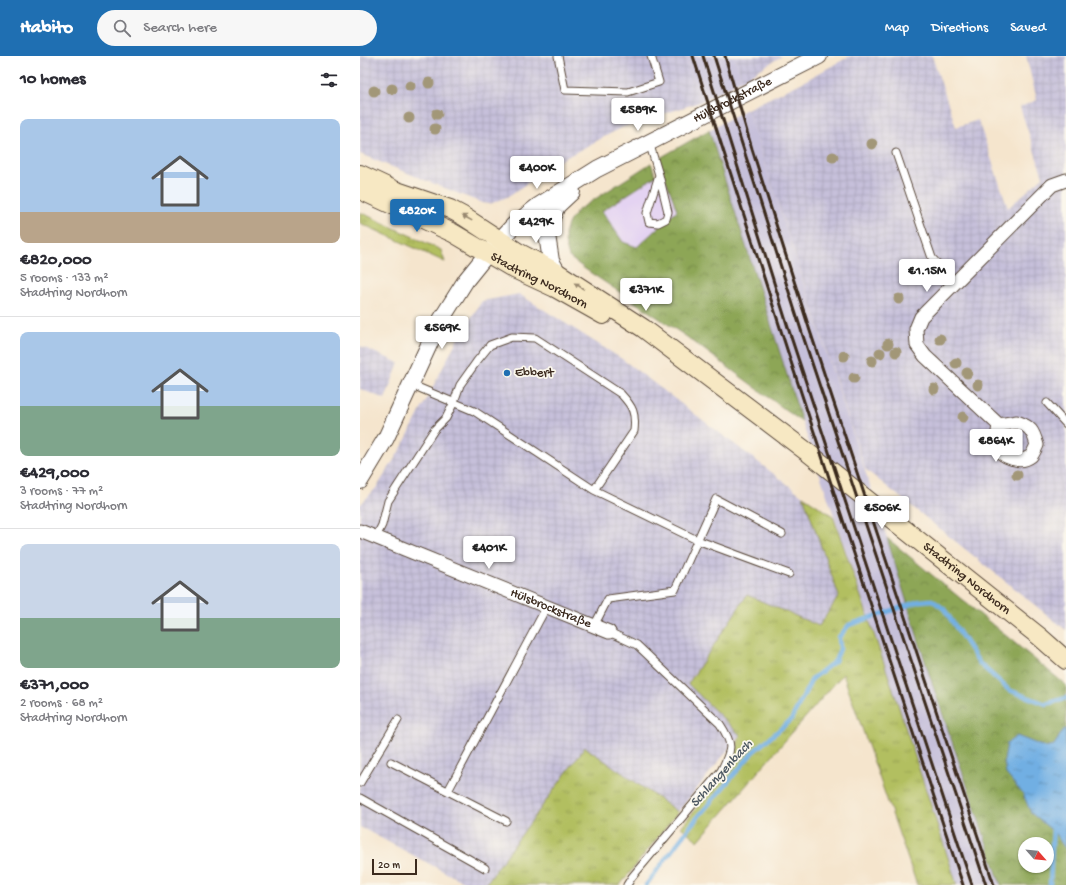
<!DOCTYPE html>
<meta charset="utf-8">
<style>
:root{--surface:#fff;--page:#f7f7f7;--text:#2b2b33;--muted:#7c7c81;--line:#e1e1e2;--accent:#1f6fb2}
body{margin:0;font-family:"Gochi Hand",sans-serif;background:var(--page);color:var(--text);height:100vh;display:flex;flex-direction:column;font-size:15px;white-space:nowrap}
*{box-sizing:border-box;margin:0}
p{font-size:13px;color:var(--muted)}
.icon{flex:none;width:22px;height:22px;fill:none;stroke:currentColor;stroke-width:2;stroke-linecap:round;stroke-linejoin:round}
.map{position:relative;flex:1;overflow:hidden}
.details{display:flex;flex-direction:column;background:var(--surface);width:360px}
.details>*{flex:none}
.needle{width:26px;rotate:117deg}
.buttons{position:absolute;left:658px;top:781px;display:grid;gap:8px}
.buttons a{display:grid;place-items:center;width:36px;height:36px;border-radius:50%;background:var(--surface);box-shadow:0 1px 3px #0004;font-size:20px}
.scale{position:absolute;left:12px;bottom:10px;width:45px;box-sizing:border-box;padding-left:4px;border:2px solid #3b2a1e;border-top:0;font-size:11px;line-height:14px;white-space:nowrap;color:#3b2a1e;-webkit-text-stroke:3px #fbf7ec;paint-order:stroke}
.price{position:absolute;translate:-50% -34px;padding:0 9px;border-radius:4px;background:#fff;color:#222;font-size:13px;line-height:26px;filter:drop-shadow(0 1px 2px #0008)}
.price::after{content:'';position:absolute;left:50%;top:24px;width:12px;height:9px;margin-left:-6px;background:inherit;clip-path:polygon(0 0,100% 0,50% 100%)}
.price.current{background:var(--accent);color:#fff}
ul{padding:0;list-style:none}
li{display:grid;align-content:center;gap:8px;height:212px;padding:0 20px}
li+li{border-top:1px solid var(--line)}
li span{display:grid;place-items:center;height:124px;border-radius:8px;color:#555}
li>.icon{margin-inline-start:auto}
span .icon{width:72px;height:72px;fill:#fffc;stroke-width:1}
li b{font-size:17px}
h2{display:flex;justify-content:space-between;align-items:center;height:48px;padding:0 20px;font-size:17px}
header{display:flex;align-items:center;gap:24px;box-sizing:border-box;height:56px;padding:0 20px;background:var(--accent);color:#fff}
header strong{font-size:19px}
nav{display:flex;gap:22px;margin-inline-start:auto;font-size:14px}
.search{width:280px;height:36px;background:var(--page);display:flex;align-items:center;gap:10px;box-sizing:border-box;padding:0 14px;border-radius:22px;color:var(--muted);font-size:15px}
main{display:flex;flex:1;min-height:0}
.map>svg:first-child{display:block}
</style>
<header>
<strong>Habito</strong>
<div class="search"><svg class="icon" aria-label="search" viewBox="0 0 24 24"><circle cx="10" cy="10" r="6"/><path d="M15 15l6 6"/></svg>Search here</div>
<nav><a>Map</a><a>Directions</a><a>Saved</a></nav>
</header>
<main>
<section class="details">
<h2>10 homes<svg class="icon" aria-label="filters" viewBox="0 0 24 24"><path d="M4 7h16M4 17h16"/><circle cx="9" cy="7" r="2"/><circle cx="15" cy="17" r="2"/></svg></h2>
<ul>
<li><span style="background:linear-gradient(#a9c7e8 75%,#b9a48a 0)"><svg class="icon" aria-label="home" viewBox="0 0 24 24"><path d="M3 11l9-7 9 7M6 9v11h12V9"/></svg></span><div><b>€820,000</b><p>5 rooms · 133 m²</p><p>Stadtring Nordhorn</p></div></li>
<li><span style="background:linear-gradient(#a9c7e8 60%,#7fa58c 0)"><svg class="icon" aria-label="home" viewBox="0 0 24 24"><path d="M3 11l9-7 9 7M6 9v11h12V9"/></svg></span><div><b>€429,000</b><p>3 rooms · 77 m²</p><p>Stadtring Nordhorn</p></div></li>
<li><span style="background:linear-gradient(#c9d6e8 60%,#7fa58c 0)"><svg class="icon" aria-label="home" viewBox="0 0 24 24"><path d="M3 11l9-7 9 7M6 9v11h12V9"/></svg></span><div><b>€371,000</b><p>2 rooms · 68 m²</p><p>Stadtring Nordhorn</p></div></li>
</ul>
</section>
<div class="map">
<svg width="706" height="829" viewBox="0 0 706 829">
<defs>
<pattern id="industrial-grid" width="8" height="8" patternUnits="userSpaceOnUse"><rect width="8" height="8" fill="#c6c0da"/><path d="M0 4h8M4 0v8" fill="none" stroke="#aba5bb"/></pattern>
<pattern id="grass-tufts" width="24" height="20" patternUnits="userSpaceOnUse"><rect width="24" height="20" fill="#b2bf61"/><path d="M3 7l-1-3M5 7V3M7 7l1-3M15 17l-1-3M17 17v-4M19 17l1-3" fill="none" stroke="#929b4f"/></pattern>
<pattern id="forest-crowns" width="20" height="18" patternUnits="userSpaceOnUse"><rect width="20" height="18" fill="#8da657"/><path d="M2 6a3 3 0 1 1 6 0M12 15a3 3 0 1 1 6 0" fill="none" stroke="#748747"/></pattern>
<pattern id="water-ripples" width="26" height="14" patternUnits="userSpaceOnUse"><rect width="26" height="14" fill="#71afe3"/><path d="M2 4q2-2 4 0t4 0M15 11q2-2 4 0t4 0" fill="none" stroke="#5e8fb7"/></pattern>
</defs>
<rect width="100%" height="100%" fill="#fbf7ec"/>
<filter id="ink" filterUnits="userSpaceOnUse"><feTurbulence type="fractalNoise" baseFrequency=".025" numOctaves="2"/><feDisplacementMap in="SourceGraphic" scale="8" xChannelSelector="R" yChannelSelector="G"/><feConvolveMatrix kernelMatrix="1 2 1 2 8 2 1 2 1" color-interpolation-filters="sRGB"/></filter>
<filter id="wash" filterUnits="userSpaceOnUse"><feTurbulence type="fractalNoise" baseFrequency=".012" numOctaves="4" result="noise"/><feDisplacementMap in="SourceGraphic" scale="16" xChannelSelector="R" yChannelSelector="G"/><feGaussianBlur stdDeviation="0.9" result="paint"/><feColorMatrix in="noise" values="0 0 0 0 0 0 0 0 0 0 0 0 0 0 0 0 0 1.4 0 .05"/><feComposite in="paint" operator="in"/></filter>
<g filter="url(#wash)">
<rect width="100%" height="100%" fill="#f5e5cd"/>
<path fill="#e4d3f2" d="M302,116L317,154L277,191L263,186L242,155Z"/>
<path fill="url(#industrial-grid)" d="M0,0H325L340,46L261,72L201,104L147,141L130,148L122,147L0,98Z
M375,0H422L382,24Z
M490,0H572L596,71L618,64L648,152L683,121L660,51L677,44L666,0H706V574L505,413L387,53L439,28Z
M159,238L262,303L443,440L479,540L459,570L387,539L328,627L380,679L318,756L225,691L125,829H109L0,771V449L17,431L42,391L99,280L122,245Z
M0,290L39,307L25,343L0,333Z"/>
<path fill="#c6c0da" d="M325,0H375L382,24L340,46Z
M387,53L527,482L570,621L641,829H597L533,633L442,366L349,74Z"/>
<path fill="url(#grass-tufts)" stroke="#767440" d="M0,156L81,194L85,206L0,167Z
M443,440L473,460L533,633L597,829H557L483,618L338,785L321,771L366,716L375,697L380,679L328,628L387,539L459,570L479,540Z
M225,691L318,756L260,829H125Z"/>
<path fill="url(#forest-crowns)" stroke="#64683a" fill-rule="evenodd" d="M349,74L442,366L327,281L225,213L209,201L205,187V176L209,166L218,154L291,107L296,120L242,155L263,186L277,191L317,154L298,103Z
M527,482L706,629V829H641L570,621ZM665,788H687V810H665Z"/>
<path fill="url(#water-ripples)" stroke="#566c80" d="M704,673H706V794L694,776L671,757L663,738L646,718L644,705L647,687L657,680L685,691L694,689Z"/>
<g fill="none" stroke-linecap="round" stroke-linejoin="round">
<path stroke="#71afe3" stroke-width="4.5" d="M286,829L332,768L394,695L431,664L452,623L475,605L480,593L479,581L489,569L560,545L572,544L584,553L620,608L649,634L686,648L706,642
M690,829L693,771"/>
</g>
</g>
<g filter="url(#ink)">
<g fill="none" stroke-linecap="round" stroke-linejoin="round">
<defs>
<path id="service" d="M198,0L205,34L268,36L299,26L291,0
M289,86L299,119L308,156L306,163L298,167L289,166L287,157L299,119
M536,97L572,202L595,226
M50,328L114,355L234,434L337,484L429,518
M687,347L706,368
M16,481L22,469L28,445L74,374L86,362L94,346L100,329L117,305L130,289L152,281L175,282L261,338C273,351 276,357 274,375L234,434
M234,570L248,543L315,534L356,443L422,478
M249,576L277,589L360,668C374,689 372,693 361,715L272,821L267,829
M31,706L146,765
M0,727L38,664
M88,735L187,550
M0,742L125,812"/>
<g id="minor">
<path d="M657,366C671,371 673,375 677,389C675,393 673,398 671,400C661,408 642,402 638,391C636,384 638,376 639,369Z"/>
<path d="M639,369L565,300L557,289L556,273L561,261L692,129L706,124"/>
<path id="s1" d="M0,475L249,576"/>
</g>
<g id="tertiary">
<path d="M198,217L191,205L187,179L193,159L197,150L212,136"/>
<path id="s2" d="M0,425L26,382L79,267L106,224L127,198L154,169L178,150L237,113L459,0"/>
</g>
<g id="secondary">
<path id="s3" d="M0,118L34,134L90,153L103,160L158,196L198,217L283,272L446,395L680,581L706,604"/>
<path id="s4" d="M0,134L93,177L154,213L195,232L243,259"/>
</g>
</defs>
<use href="#service" stroke="#574638" stroke-width="9"/>
<use href="#minor" stroke="#574638" stroke-width="15"/>
<use href="#tertiary" stroke="#574638" stroke-width="18"/>
<use href="#secondary" stroke="#574638" stroke-width="20"/>
<use href="#service" stroke="#fff" stroke-width="7"/>
<use href="#minor" stroke="#fff" stroke-width="13"/>
<use href="#tertiary" stroke="#fff" stroke-width="16"/>
<use href="#secondary" stroke="#f7e8c3" stroke-width="18"/>
<path stroke="#3b2a1e" stroke-width="3" d="M333,0L432,309L603,829
M343,0L431,281L612,829
M354,0L442,277L626,829
M365,0L392,93L450,275L634,829"/>
</g>
<g fill="#a29778">
<circle cx="69" cy="27" r="5.5"/>
<circle cx="50" cy="30" r="5.5"/>
<circle cx="32" cy="33" r="5.5"/>
<circle cx="14" cy="35" r="5.5"/>
<circle cx="77" cy="58" r="5.5"/>
<circle cx="49" cy="62" r="5.5"/>
<circle cx="75" cy="73" r="5.5"/>
<circle cx="512" cy="88" r="5.5"/>
<circle cx="473" cy="101" r="5.5"/>
<circle cx="539" cy="243" r="5.5"/>
<circle cx="580" cy="283" r="5.5"/>
<circle cx="528" cy="288" r="5.5"/>
<circle cx="536" cy="296" r="5.5"/>
<circle cx="520" cy="297" r="5.5"/>
<circle cx="484" cy="300" r="5.5"/>
<circle cx="512" cy="305" r="5.5"/>
<circle cx="596" cy="307" r="5.5"/>
<circle cx="607" cy="317" r="5.5"/>
<circle cx="494" cy="322" r="5.5"/>
<circle cx="618" cy="329" r="5.5"/>
<circle cx="574" cy="333" r="5.5"/>
<circle cx="603" cy="361" r="5.5"/>
<circle cx="656" cy="385" r="5.5"/>
<circle cx="657" cy="419" r="5.5"/>
</g>
<defs><path id="oneway-solid" d="M-6-.8H1V-3.2L6.5 0L1 3.2V.8H-6Z"/></defs>
<g fill="#998970">
<use href="#oneway-solid" transform="translate(107 162) rotate(-151)"/>
<use href="#oneway-solid" transform="translate(219 230) rotate(-147)"/>
</g>
</g>
<circle fill="#1f6fb2" stroke="#fbf7ec" stroke-width="1.5" cx="147" cy="317" r="4"/>
<g text-anchor="middle" dominant-baseline="central" stroke-width="3.5" stroke-linejoin="round" paint-order="stroke">
<g font-size="13" fill="#3b2a1e" stroke="#fbf7ec">
<text stroke="none"><textPath href="#s2" startOffset="553">Hülsbrockstraße</textPath></text>
<text stroke="none"><textPath href="#s4" startOffset="201">Stadtring Nordhorn</textPath></text>
<text stroke="none"><textPath href="#s3" startOffset="733">Stadtring Nordhorn</textPath></text>
<text stroke="none"><textPath href="#s1" startOffset="206">Hülsbrockstraße</textPath></text>
</g>
<g font-size="13" fill="#3b2a1e" stroke="#fbf7ec" text-anchor="start">
<text x="155" y="317">Ebbert</text>
</g>
<g font-size="14" font-style="italic" fill="#4e5963" stroke="#fbf7ec">
<text transform="translate(362 718) rotate(-48)">Schlangenbach</text>
</g>
</g>
</svg>
<div class="buttons">
<a><svg class="needle" viewBox="-14 -14 28 28"><path d="M0-13l5 13h-10z" fill="#e53935"/><path d="M0 13l5-13h-10z" fill="#7c7c81"/></svg></a>
</div>
<div class="scale">20 m</div>
<b class="price" style="left:278px;top:76px">€589K</b>
<b class="price" style="left:177px;top:134px">€400K</b>
<b class="price current" style="left:57px;top:177px">€820K</b>
<b class="price" style="left:176px;top:188px">€429K</b>
<b class="price" style="left:567px;top:237px">€1.15M</b>
<b class="price" style="left:286px;top:256px">€371K</b>
<b class="price" style="left:82px;top:294px">€569K</b>
<b class="price" style="left:636px;top:407px">€864K</b>
<b class="price" style="left:522px;top:474px">€506K</b>
<b class="price" style="left:129px;top:514px">€401K</b>
</div>
</main>
